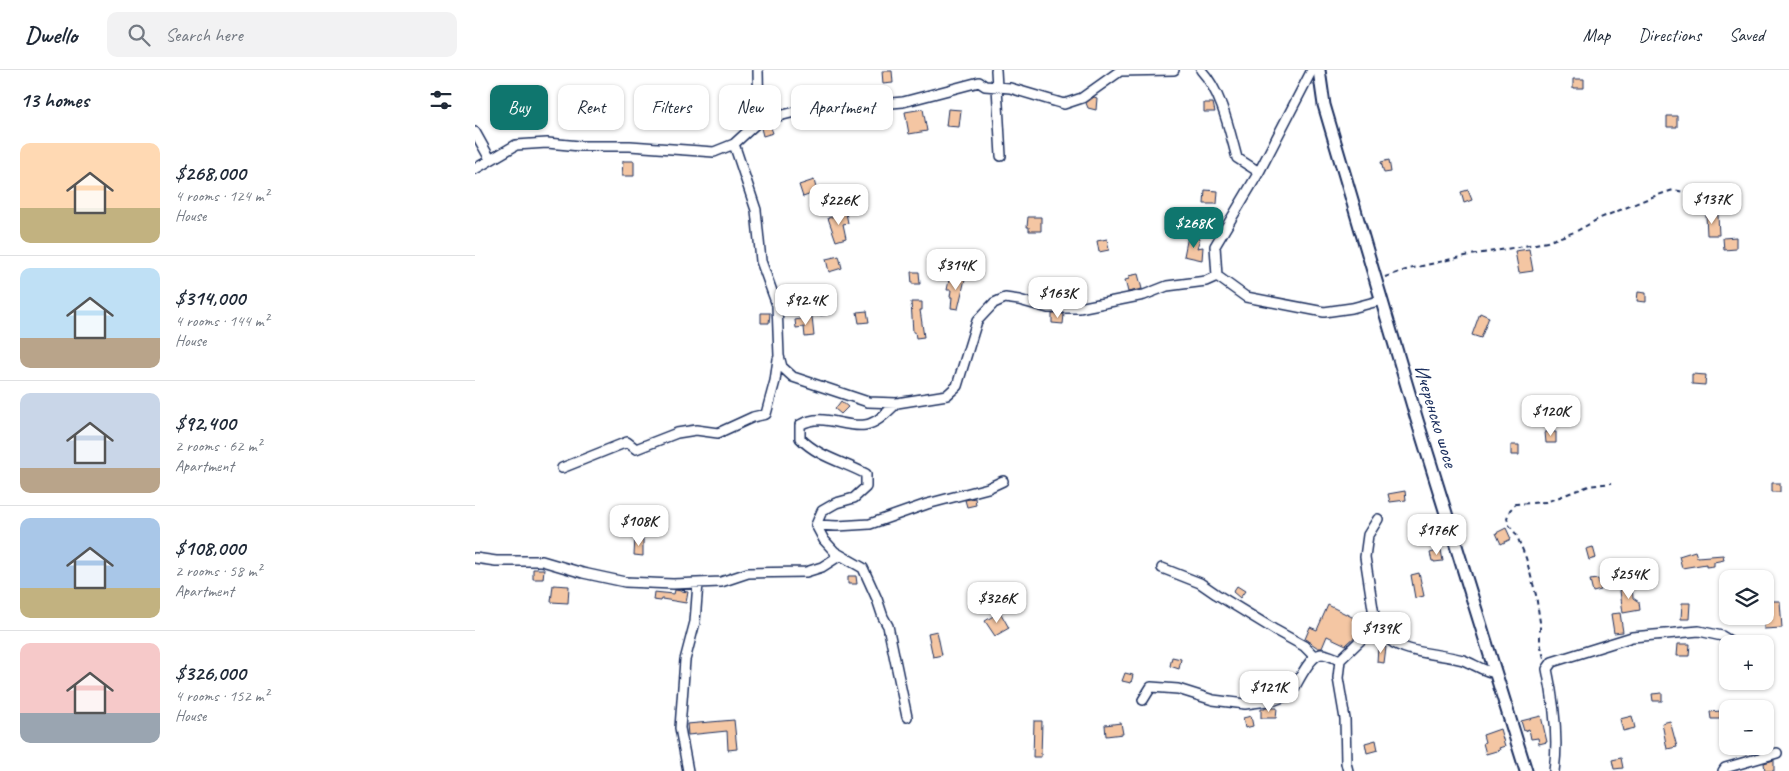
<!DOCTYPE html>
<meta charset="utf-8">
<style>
:root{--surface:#fff;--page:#f2f2f3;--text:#1f2937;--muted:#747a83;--line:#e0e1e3;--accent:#0f766e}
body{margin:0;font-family:Caveat,sans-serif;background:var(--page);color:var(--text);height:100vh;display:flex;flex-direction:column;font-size:19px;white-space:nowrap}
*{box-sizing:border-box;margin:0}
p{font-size:16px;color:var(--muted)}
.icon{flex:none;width:28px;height:28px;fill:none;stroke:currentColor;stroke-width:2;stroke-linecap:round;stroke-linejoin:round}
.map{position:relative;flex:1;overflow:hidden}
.sheet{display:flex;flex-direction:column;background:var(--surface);width:475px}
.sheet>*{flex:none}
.hud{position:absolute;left:15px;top:15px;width:475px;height:45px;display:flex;gap:10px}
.fabs{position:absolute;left:1244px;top:500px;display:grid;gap:10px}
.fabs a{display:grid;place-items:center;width:55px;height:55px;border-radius:10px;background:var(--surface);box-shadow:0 1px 4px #0004;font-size:25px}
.price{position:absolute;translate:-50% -42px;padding:0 11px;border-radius:10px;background:#fff;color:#222;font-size:16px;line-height:32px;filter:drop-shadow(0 1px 2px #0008)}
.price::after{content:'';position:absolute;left:50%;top:30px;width:15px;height:11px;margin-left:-8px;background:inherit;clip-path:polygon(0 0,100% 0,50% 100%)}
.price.active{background:var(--accent);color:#fff}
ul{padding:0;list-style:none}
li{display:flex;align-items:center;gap:15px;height:125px;padding:0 20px}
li+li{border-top:1px solid var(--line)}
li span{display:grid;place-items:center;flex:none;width:140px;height:100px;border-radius:10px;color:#555}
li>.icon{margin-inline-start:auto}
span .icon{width:60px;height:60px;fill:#fffc;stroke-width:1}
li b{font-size:21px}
h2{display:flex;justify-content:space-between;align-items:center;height:60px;padding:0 20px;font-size:21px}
.tag{padding:0 18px;border-radius:10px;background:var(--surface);box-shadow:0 1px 4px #0004;font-size:18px;line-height:45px}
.tag.active{background:var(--accent);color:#fff}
header{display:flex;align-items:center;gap:30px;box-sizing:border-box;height:70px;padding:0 25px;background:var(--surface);border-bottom:1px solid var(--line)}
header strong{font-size:24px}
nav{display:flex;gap:28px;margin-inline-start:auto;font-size:18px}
.search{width:350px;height:45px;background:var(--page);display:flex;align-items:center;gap:12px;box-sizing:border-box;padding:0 18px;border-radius:10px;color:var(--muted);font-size:19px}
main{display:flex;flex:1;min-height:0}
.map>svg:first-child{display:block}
</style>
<header>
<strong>Dwello</strong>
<div class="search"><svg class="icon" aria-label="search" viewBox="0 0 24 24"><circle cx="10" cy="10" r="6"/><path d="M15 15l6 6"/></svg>Search here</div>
<nav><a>Map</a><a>Directions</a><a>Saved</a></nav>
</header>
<main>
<section class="sheet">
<h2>13 homes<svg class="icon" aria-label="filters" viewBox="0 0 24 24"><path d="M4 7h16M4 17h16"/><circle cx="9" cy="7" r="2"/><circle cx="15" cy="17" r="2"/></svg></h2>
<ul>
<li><span style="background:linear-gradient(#ffd9b3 65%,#c2b280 0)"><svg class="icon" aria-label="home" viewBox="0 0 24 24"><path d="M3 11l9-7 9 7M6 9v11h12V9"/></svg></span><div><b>$268,000</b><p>4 rooms · 124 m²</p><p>House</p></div></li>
<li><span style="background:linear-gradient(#bfe0f5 70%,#b9a48a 0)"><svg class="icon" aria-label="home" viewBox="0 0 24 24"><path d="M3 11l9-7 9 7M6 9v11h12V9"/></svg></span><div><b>$314,000</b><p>4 rooms · 144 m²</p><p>House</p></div></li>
<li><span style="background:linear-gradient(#c9d6e8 75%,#b9a48a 0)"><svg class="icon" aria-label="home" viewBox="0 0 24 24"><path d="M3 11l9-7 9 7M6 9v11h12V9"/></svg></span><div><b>$92,400</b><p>2 rooms · 62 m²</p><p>Apartment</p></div></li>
<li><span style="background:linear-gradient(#a9c7e8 70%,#c2b280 0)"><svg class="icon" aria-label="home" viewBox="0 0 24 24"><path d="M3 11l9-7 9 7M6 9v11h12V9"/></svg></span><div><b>$108,000</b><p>2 rooms · 58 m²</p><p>Apartment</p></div></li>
<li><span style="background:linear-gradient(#f6c9c9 70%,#9aa5b1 0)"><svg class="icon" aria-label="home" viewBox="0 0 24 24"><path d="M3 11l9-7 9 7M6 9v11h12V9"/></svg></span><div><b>$326,000</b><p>4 rooms · 152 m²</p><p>House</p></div></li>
</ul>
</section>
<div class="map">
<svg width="1314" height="701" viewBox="0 0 1314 701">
<rect width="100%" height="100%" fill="#fff"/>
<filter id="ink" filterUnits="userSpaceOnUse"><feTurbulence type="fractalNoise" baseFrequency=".02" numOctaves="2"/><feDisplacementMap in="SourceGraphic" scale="10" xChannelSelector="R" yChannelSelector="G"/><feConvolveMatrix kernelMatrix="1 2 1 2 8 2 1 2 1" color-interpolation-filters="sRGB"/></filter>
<g filter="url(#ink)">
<path fill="#f4c6a3" stroke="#1b2f5e" d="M407,1H417L418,13L408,14Z
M1098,9H1109V18H1098Z
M619,27L622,28L621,40L613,38L611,33Z
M729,33H738L740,42H729Z
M448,39L452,61L434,64L430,42Z
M473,39L486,40L484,57L471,56Z
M1192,46H1202V57H1192Z
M295,55L298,63L288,66L286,58Z
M914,90L916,102L909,103L906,92Z
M148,91H159V106H147Z
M339,110L342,122L328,127L324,115Z
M730,120L743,121L742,134H729Z
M993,120L997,130L989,133L986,122Z
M371,143L373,153L368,154L371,168L361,171L353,148Z
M1231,145H1243L1244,165H1232Z
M553,147H566V161H554V157H552Z
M713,166L725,168L722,178L728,177L727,190L709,186Z
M1261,167V179L1249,180L1248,168Z
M632,169L634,180L624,182L622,171Z
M1054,179L1058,201L1044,203L1040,181Z
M364,186L367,198L354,202L351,189Z
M436,202H444L445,214H437Z
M663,204L667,219L653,222L650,210L654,209L653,206Z
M480,207L490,209L483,239L476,238L477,227H475L476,220H472L474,210L479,211Z
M597,216L598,232H576V217Z
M356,217L358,232L353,233L355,244L342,246L338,219Z
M1163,222L1171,223V232L1162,231Z
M436,232H447V240H445L449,267L441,268L440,262H438Z
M392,241L394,252L384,253L382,242Z
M286,243H295L294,253H286Z
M1005,243L1014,247L1006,268L997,265Z
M577,244H589L588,254L577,253Z
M337,247L339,266L330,267L329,257L321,258L320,250Z
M1217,304L1231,305L1230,315L1217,314Z
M366,331L373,337L366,344L360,339Z
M1070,362H1081V373H1071Z
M1036,375H1044V385H1036Z
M1297,413H1305V422H1297Z
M930,421L931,430L915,432L913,424Z
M500,428L501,435L492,437L490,430Z
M1031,458L1036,469L1026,474L1021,463Z
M160,468L168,469V486L159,485Z
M1118,477L1121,488L1114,490L1111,479Z
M966,480L968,491L959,492V491H957L955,483Z
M1220,481L1222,487L1248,485L1249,490L1239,492V496L1231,497V494L1207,498L1204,486Z
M58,499H69L68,509H58Z
M944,503L949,526L940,528L936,505Z
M373,506H381L382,514H373Z
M1123,509L1126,520L1118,522L1115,510Z
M78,515L94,516L93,533L76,532Z
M762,516L770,521L765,528L758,522Z
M1157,516L1158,528L1164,532L1165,540L1148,543L1145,521L1147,518Z
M200,520L213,522L211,533L187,529L186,531L178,530L179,522L199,524Z
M1296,531H1305L1307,558L1289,559V546L1290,543H1296Z
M1207,533H1215L1214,549H1206Z
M853,535L889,553L883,564L871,575L852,566L847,578H843L830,569L835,557L842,560Z
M525,542L534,558L520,566L510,551Z
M1145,543L1148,562L1139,563L1136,544Z
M462,561L467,585L458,587L453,563Z
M1203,574H1215L1214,586H1202Z
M903,576L911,577L909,593L902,592Z
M697,587L706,589L704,599L695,596Z
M650,603L658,605L656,613L647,611Z
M1187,623V631H1178L1177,624Z
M790,638H802L801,648H786V639H790Z
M1245,641V649H1236L1235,642Z
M776,646L778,656L770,658L768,648Z
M1066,646L1072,672L1064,674L1063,668L1056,669L1054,659L1049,661L1046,651Z
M1157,646L1160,658L1148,661L1145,649Z
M259,650L262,679L253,680L252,661L213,665L212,654Z
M559,651H567L566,687H558Z
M1195,651L1202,677L1192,679L1187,653Z
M646,653L648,664L631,666L630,655Z
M1025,659L1030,676L1024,678L1025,680L1011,684L1008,673L1010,672L1008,665Z
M901,670L903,680L892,683L890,673Z
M1146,688L1148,698L1139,699L1137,690Z
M1299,690V701H1290L1289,693Z"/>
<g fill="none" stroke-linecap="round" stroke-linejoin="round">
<defs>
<path id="minor" d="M283,0L284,51L324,41L428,32L504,12L510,16L535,18L589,34L607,28L645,1L699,0
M521,0L526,86
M726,0C747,23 754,59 762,88L784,102
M837,0L784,102L740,176L742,206L771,227L849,242L877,238L907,230
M0,62L15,89
M259,74L281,140L286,191L302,235L304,286L307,297L318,307L393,332L422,333L472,325L482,316L502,251L519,233L530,228L544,230L573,238H604L669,225L692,216L731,211L742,206
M0,99L41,75L72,73L105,76H155L239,82L259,74L284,51
M87,398L152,372L161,379L202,363L221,360L243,363L278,347L291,344L300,311L303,289
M903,449L893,465L890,487L901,558C907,563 913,569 919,573C939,584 966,584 988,590C999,594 1009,602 1021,603
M341,455L362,456L395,454L452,434L513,418L528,411
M360,482L388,498L402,529L408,547L413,556L432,647
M0,488L21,491H67L108,503L150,512L198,514L246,512L273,503L331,502L347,497L361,488L360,482L349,470L341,455L347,441L361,433L379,428L391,417V404C369,392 343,387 325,368V355C348,342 368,358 390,355C403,353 413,341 422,333
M687,498L725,513L741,524L800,560L829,576L840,587
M668,630L676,617L703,619L738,630L770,634L800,630L816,624C822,614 834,586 846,584C852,584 860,588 865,590
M213,701L205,658L210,590L220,552L223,513
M873,701L871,693L870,649L863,608L865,590L894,562L901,558
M1079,701C1084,667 1079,632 1072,599L1077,592L1157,567L1224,561L1247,566L1260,574
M1248,701L1250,698L1302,683"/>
<path id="tertiary" d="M844,0L849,35L942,350L1051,701"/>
</defs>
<use href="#minor" stroke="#1b2f5e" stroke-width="12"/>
<use href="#tertiary" stroke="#1b2f5e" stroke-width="15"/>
<path stroke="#1b2f5e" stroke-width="2" stroke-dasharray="5 4" stroke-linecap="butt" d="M910,207L934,199L990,186L1072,172L1102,161L1123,149L1177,127L1198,120L1237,127L1260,128
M1069,588L1065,573V552L1061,525L1051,488L1041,464L1034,455L1032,448L1035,440L1041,434L1071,432L1114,416L1136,413"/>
<use href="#minor" stroke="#fff" stroke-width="9"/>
<use href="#tertiary" stroke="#fff" stroke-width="11"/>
</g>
</g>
<g text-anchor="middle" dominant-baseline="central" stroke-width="5" stroke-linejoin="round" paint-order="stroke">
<g font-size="20" fill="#1b2f5e" stroke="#fff">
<text transform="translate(961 346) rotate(73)">Ичеренско шосе</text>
</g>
</g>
</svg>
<div class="fabs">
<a><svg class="icon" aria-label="layers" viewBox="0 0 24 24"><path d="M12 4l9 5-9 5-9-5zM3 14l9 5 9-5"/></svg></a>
<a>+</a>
<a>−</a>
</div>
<b class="price" style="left:1237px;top:155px">$137K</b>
<b class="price" style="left:364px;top:156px">$226K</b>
<b class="price active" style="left:719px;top:179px">$268K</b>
<b class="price" style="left:481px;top:221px">$314K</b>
<b class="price" style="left:583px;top:249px">$163K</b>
<b class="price" style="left:331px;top:256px">$92.4K</b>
<b class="price" style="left:1076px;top:367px">$120K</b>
<b class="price" style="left:164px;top:477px">$108K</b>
<b class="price" style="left:962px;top:486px">$176K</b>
<b class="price" style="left:1154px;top:530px">$254K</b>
<b class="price" style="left:522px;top:554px">$326K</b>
<b class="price" style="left:906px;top:584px">$139K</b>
<b class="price" style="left:794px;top:643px">$121K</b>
<div class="hud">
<a class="tag active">Buy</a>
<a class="tag">Rent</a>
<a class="tag">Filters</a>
<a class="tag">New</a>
<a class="tag">Apartment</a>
</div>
</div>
</main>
